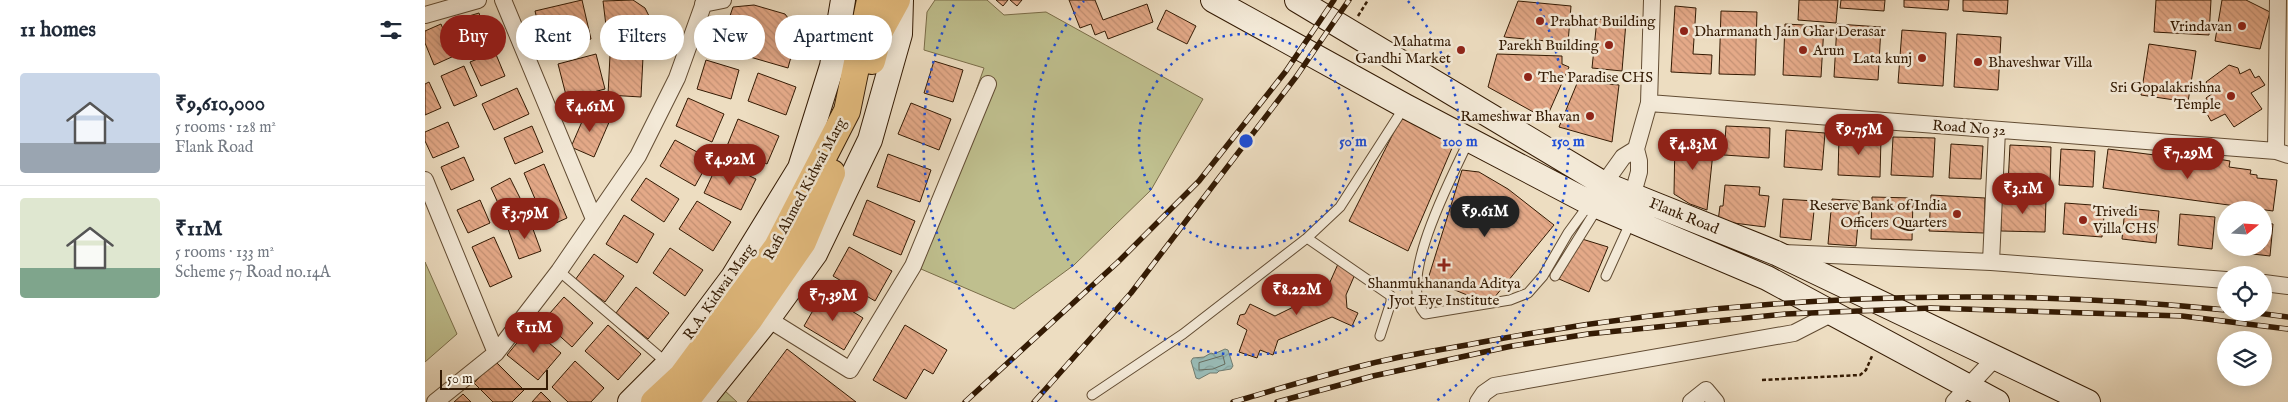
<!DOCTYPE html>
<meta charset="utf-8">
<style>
:root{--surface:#fff;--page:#f6f6f7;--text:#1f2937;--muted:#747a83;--line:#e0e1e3;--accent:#8f2418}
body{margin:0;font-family:"IM FELL English",serif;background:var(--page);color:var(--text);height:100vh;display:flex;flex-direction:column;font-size:19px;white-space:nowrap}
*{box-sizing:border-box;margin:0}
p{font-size:16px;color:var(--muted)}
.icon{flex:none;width:28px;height:28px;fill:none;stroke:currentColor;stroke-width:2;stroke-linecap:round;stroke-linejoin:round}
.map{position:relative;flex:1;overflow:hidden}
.panel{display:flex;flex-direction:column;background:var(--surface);width:425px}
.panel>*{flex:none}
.top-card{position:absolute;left:15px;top:15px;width:475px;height:45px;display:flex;gap:10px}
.needle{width:32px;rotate:72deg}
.fabs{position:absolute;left:1792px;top:201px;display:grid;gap:10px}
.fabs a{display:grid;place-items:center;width:55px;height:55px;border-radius:50%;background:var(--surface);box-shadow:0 2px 12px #0003;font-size:25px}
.scale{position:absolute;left:15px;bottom:12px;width:108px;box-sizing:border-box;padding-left:5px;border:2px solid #341b04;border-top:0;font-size:14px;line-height:18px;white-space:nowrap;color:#341b04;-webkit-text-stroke:4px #f3e9d7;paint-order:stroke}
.price{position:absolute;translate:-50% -42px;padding:0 11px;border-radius:18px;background:var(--accent);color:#fff;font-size:16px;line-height:32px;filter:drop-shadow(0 1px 2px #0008)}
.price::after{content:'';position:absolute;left:50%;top:30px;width:15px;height:11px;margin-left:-8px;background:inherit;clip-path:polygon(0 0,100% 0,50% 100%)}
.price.on{background:#222;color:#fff}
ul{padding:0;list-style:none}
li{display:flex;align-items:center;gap:15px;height:125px;padding:0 20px}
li+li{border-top:1px solid var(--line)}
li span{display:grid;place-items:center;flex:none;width:140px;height:100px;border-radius:5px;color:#555}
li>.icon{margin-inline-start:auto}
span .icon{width:60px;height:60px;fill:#fffc;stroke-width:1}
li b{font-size:21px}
h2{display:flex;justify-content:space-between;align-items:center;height:60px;padding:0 20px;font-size:21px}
.tag{padding:0 18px;border-radius:22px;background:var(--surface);box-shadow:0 2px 12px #0003;font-size:18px;line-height:45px}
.tag.on{background:var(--accent);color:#fff}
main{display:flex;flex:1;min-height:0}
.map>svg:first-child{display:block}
</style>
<main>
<section class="panel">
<h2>11 homes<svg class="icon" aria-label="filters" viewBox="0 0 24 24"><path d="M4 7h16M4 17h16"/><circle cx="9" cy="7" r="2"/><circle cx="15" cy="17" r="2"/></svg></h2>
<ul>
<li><span style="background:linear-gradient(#c9d6e8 70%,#9aa5b1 0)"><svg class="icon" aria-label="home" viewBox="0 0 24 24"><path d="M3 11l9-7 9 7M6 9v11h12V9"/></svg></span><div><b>₹9,610,000</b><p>5 rooms · 128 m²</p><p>Flank Road</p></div></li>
<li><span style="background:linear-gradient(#dfe7d0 70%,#7fa58c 0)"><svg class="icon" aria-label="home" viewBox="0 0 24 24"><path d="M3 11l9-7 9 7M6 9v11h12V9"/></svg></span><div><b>₹11M</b><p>5 rooms · 133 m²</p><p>Scheme 57 Road no.14A</p></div></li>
</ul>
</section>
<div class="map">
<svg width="1863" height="402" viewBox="0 0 1863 402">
<defs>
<pattern id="water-waves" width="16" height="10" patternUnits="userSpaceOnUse" patternTransform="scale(1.25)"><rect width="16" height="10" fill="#99bbb6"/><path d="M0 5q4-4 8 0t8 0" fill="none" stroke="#84a09b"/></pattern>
<pattern id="building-back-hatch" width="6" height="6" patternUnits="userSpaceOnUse" patternTransform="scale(1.25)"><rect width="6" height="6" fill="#e4a988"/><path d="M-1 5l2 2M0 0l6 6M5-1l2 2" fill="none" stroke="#c49174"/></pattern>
</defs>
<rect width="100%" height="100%" fill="#edddc1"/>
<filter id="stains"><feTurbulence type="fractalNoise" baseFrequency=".004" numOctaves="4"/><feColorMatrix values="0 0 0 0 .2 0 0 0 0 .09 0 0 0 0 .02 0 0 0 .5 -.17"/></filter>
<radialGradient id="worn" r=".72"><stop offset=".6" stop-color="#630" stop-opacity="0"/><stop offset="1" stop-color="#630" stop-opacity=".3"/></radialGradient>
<path fill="#bfbf8e" stroke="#7a6d49" d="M510,0H562L579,15L621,12L778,99L726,190L649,265L589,309L496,269L495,249L559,68L499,50L502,12Z
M0,262L32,334L0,362Z
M298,389L312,402H286Z"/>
<path fill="url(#water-waves)" stroke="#717b6f" d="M800,349L803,350L808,366L806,369L794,371L792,373H785L774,379L771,378L766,361L768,358L779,357L786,353L789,354Z"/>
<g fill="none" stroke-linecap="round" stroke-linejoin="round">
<path stroke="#666b5d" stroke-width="1" d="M798,356L800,364L788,369L774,370V363Z"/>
</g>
<path fill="url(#building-back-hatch)" stroke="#341b04" d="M157,0L166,39L119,49L110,11Z
M208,0L220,8L231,30L225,51L182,34L178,1Z
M571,0H583L578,6Z
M585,0H597L592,6Z
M644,0H670L678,20L722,4L728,22L683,39L680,31L670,35L666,24L655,28Z
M1374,0H1413L1411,23L1373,20Z
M1416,0H1460L1459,11L1415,8Z
M1479,0H1524L1523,10L1479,7Z
M1538,0H1583L1582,14L1538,11Z
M1731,0H1786L1784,35L1729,32Z
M1797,0H1821L1845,12L1835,49L1790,41Z
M1093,1L1146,6L1143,43L1079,37Z
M329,5L360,14L373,31L363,68L294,48L308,7Z
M1250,6L1271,8L1268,54L1287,55L1286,74L1246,72Z
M741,10L771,26L762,44L732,29Z
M1296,11L1332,12L1330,75L1294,74Z
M54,13L63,41L37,50L27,21Z
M1172,19L1201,22L1197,71L1167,68Z
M16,24L29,56L9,65L0,43V31Z
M1360,24L1399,26L1396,77L1358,75Z
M1412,24L1456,27L1453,80L1409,77Z
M1477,30L1521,33L1518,86L1473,83Z
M1532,34L1576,37L1573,90L1529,87Z
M1724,44L1771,51L1763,102L1716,95Z
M70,52L80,76L56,86L45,62Z
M171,54L180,89L142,99L133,64Z
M1072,54L1137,56V64L1144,67L1121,119L1063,87Z
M185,55L218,57L216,97L183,95Z
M281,60L314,70L306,99L272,89Z
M509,61L538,70L528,102L499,93Z
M1804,65L1813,68L1815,74L1825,69L1830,78L1834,76L1840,85L1826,93L1837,109L1809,127L1800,114L1786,121L1781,112L1786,108L1781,98L1788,93L1781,82Z
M39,66L52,96L29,106L16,76Z
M333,73L371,87L361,115L323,101Z
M1153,81L1194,85L1187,142L1134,127Z
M4,82L16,108L0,115V84Z
M92,88L104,114L69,130L57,104Z
M263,98L299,114L287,142L251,126Z
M486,103L526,119L514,150L473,134Z
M162,110L185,120L169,157L146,147Z
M978,114L1030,141L983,251L924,221Z
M313,119L354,136L342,164L302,146Z
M23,122L34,147L8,158L0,141V132Z
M107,126L118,152L90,164L79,138Z
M1301,126L1345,128L1344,158L1299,155Z
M1361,130L1400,133L1397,170L1359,167Z
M1414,136L1456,138L1455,177L1413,175Z
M1468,137L1510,138L1508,177L1466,175Z
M1250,138L1289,143L1282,210L1265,204L1249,194Z
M250,140L285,159L270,186L235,166Z
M1526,144L1558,146L1556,179L1524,178Z
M1585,145L1626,147L1625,186L1583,184Z
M1636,149L1670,151L1668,187L1634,185Z
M1683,149L1792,163L1793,159L1805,161L1804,167L1826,170L1825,174L1832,175V178L1852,180L1848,211L1678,188Z
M463,154L506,170L495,202L452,187Z
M39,157L49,180L26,190L16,167Z
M294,161L331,179L316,210L279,193Z
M119,164L142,218L122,227L99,173Z
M1037,170L1054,172L1083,189L1129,225L1064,304L1003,279Z
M85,178L99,206L79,216L66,188Z
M221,178L254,199L239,222L206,200Z
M1300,185L1335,187L1334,195L1344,196L1340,227L1293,221L1295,206H1298Z
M1506,195L1560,198L1559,233L1504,231Z
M1447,197L1488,198L1487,240L1446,239Z
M1358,199L1390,201L1386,240L1355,237Z
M1407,199L1435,201L1431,246L1403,244Z
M1576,199L1621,200L1620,232L1576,231Z
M55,200L65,223L43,233L32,210Z
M442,200L490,221L476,255L428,235Z
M272,201L306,222L288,251L254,229Z
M1640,203L1680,206L1677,237L1638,234Z
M1700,208L1734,211L1731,243L1697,239Z
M1755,214L1790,217L1787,249L1753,245Z
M199,215L229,234L212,263L181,244Z
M105,221L116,251L94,259L83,229Z
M1839,223L1848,224L1845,256L1810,252L1811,248H1839Z
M69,237L87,277L65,287L47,247Z
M1157,239L1183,247L1164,292L1134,279Z
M424,247L467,271L450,301L408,276Z
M245,248L278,270L260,296L228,273Z
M169,254L199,276L180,302L150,280Z
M913,264L931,272L921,295L922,308L933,313L927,326L907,317L853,340L848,355L835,350L832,358L814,352L822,330L812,324L815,315L820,314L825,304L850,316L901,291Z
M211,287L244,313L223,339L191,313Z
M398,293L438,318L419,350L379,326Z
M139,297L168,323L147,347L118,321Z
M183,325L216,354L193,380L160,351Z
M480,325L522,350L508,374L499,369L481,399L448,380Z
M105,327L136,353L113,380L82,355Z
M362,349L431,402H322Z
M70,361L99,390L87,402H68L49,383Z
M150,361L179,388L166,402H143L127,387Z
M116,392L126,402H107Z
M38,394L46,402H29Z"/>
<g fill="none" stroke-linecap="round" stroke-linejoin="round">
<defs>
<path id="lane" d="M1044,140C1028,175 970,282 1000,314L1085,300L1103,293L1118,276L1143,233L1165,203
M882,238L966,296V302L955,336
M134,271L242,363
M1130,276L1173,207
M1181,276L1206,221
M667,395L758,334L882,238L915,207L980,106"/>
<path id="street" d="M78,0L169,219
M278,4L298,0
M0,15L53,0
M1224,103L1851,151L1863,155
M1851,151L1853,0
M0,180L71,353
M1173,192L1198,157L1211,149
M1205,204L1214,172V161L1211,149L1224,103L1227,0
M1359,253L1566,262L1801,280
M1566,262L1572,130
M1839,283L1863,286
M343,319L425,370L488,266L563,84
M10,402L71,353L134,271L213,156L252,78L280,0
M1053,402L1059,393L1069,386L1369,333L1408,313
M1266,402L1281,390L1291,402
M1529,402L1569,359"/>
<path id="secondary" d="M788,0L980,106L1165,203L1342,278L1572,402
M872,0L1179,184L1351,253L1663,402
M205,402L243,364L308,277L375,168L407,66L418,0
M276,402L343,319L390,254L445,140L475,34L476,0"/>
<path id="primary" d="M447,61L455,31L472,0
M229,402L257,376L352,247L422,111L445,0
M260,402L324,320L378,242L407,173"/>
</defs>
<use href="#lane" stroke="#624c33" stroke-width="11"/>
<use href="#street" stroke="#624c33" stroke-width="18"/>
<use href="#secondary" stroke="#341b04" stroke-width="26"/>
<use href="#primary" stroke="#341b04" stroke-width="28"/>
<path stroke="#341b04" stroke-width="2.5" stroke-dasharray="4 2.5" stroke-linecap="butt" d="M933,16L943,0
M1337,380L1435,375L1441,370L1447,356"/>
<use href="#lane" stroke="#f3e9d7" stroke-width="9"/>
<use href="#street" stroke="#f3e9d7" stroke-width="16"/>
<use href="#secondary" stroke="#f3e9d7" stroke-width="24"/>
<use href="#primary" stroke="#e6be80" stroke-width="26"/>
<defs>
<path id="rail" d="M1824,312L1863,317
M540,402L693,262L774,181L861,71L909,0
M609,402L706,293L871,77L924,0
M808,402C853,389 898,375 944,364C983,354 1023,349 1063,341C1304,296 1556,285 1801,310
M852,402L948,376L1087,346L1163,334L1361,314L1506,308L1757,316L1863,329"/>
</defs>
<use href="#rail" stroke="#341b04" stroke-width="5.5"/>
<use href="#rail" stroke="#f3e9d7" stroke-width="4" stroke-dasharray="11" stroke-linecap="butt"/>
</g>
<g fill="none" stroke="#1d4ed8" stroke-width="2.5" stroke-dasharray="2.5 5">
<circle cx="821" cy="141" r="107"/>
<path d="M983 1A214 214 0 1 1 659 1"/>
<path d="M632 402A322 322 0 0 1 530 2M1112 2A322 322 0 0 1 1010 402"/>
</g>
<g fill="#8f2418" stroke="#f3e9d7" stroke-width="2">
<circle cx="1115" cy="21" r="5"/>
<circle cx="1817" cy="26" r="5"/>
<circle cx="1259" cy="31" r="5"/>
<circle cx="1184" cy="45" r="5"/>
<circle cx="1036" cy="50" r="5"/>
<circle cx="1378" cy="50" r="5"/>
<circle cx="1497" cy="58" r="5"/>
<circle cx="1553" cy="62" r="5"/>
<circle cx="1103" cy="77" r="5"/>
<circle cx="1806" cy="96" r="5"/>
<circle cx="1165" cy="116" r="5"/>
<circle cx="1532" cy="214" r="5"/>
<circle cx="1658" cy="220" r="5"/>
<path d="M1016.5 257.5h5v5h5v5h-5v5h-5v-5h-5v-5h5z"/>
</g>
<g text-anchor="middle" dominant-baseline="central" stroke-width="5" stroke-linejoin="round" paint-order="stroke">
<g font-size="15" fill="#341b04" stroke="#f3e9d7" text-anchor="end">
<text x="1125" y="21" text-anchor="start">Prabhat Building</text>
<text x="1807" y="26">Vrindavan</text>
<text x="1269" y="31" text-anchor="start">Dharmanath Jain Ghar Derasar</text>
<text x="1026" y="41">Mahatma<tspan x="1026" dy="17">Gandhi Market</tspan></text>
<text x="1174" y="45">Parekh Building</text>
<text x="1388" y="50" text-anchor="start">Arun</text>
<text x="1487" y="58">Lata kunj</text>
<text x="1563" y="62" text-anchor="start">Bhaveshwar Villa</text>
<text x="1113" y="77" text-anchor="start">The Paradise CHS</text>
<text x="1796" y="87">Sri Gopalakrishna<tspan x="1796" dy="17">Temple</tspan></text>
<text x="1155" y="116">Rameshwar Bhavan</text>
<text x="1522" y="205">Reserve Bank of India<tspan x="1522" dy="17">Officers Quarters</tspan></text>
<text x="1668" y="211" text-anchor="start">Trivedi<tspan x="1668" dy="17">Villa CHS</tspan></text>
<text x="1019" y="283" text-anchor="middle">Shanmukhananda Aditya<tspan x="1019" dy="17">Jyot Eye Institute</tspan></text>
</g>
<g font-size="15" fill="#341b04" stroke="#f3e9d7">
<text transform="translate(1544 128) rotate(4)">Road No 32</text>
<text transform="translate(380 189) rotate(-62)">Rafi Ahmed Kidwai Marg</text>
<text transform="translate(1259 216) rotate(22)">Flank Road</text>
<text transform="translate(294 292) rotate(-55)">R.A. Kidwai Marg</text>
</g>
</g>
<circle cx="821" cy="141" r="8" fill="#1d4ed8" stroke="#f3e9d7" stroke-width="2.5"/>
<g font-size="15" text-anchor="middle" font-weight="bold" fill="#1d4ed8" stroke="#f3e9d7" stroke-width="5" stroke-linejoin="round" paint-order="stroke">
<text x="928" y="146">50 m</text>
<text x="1035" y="146">100 m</text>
<text x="1143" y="146">150 m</text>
</g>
<rect width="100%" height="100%" filter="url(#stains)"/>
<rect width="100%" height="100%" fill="url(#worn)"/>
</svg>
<div class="fabs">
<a><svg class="needle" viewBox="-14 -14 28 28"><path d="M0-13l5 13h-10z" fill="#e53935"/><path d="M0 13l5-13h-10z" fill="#747a83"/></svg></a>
<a><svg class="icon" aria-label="locate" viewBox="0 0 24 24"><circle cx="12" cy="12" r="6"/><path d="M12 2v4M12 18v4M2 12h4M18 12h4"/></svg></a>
<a><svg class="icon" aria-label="layers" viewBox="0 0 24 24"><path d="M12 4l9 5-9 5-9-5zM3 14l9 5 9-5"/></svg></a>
</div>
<div class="scale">50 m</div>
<b class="price" style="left:165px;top:133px">₹4.61M</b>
<b class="price" style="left:1434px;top:156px">₹9.75M</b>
<b class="price" style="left:1268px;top:171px">₹4.83M</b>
<b class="price" style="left:1763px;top:180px">₹7.29M</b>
<b class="price" style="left:305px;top:186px">₹4.92M</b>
<b class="price" style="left:1598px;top:215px">₹3.1M</b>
<b class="price on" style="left:1060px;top:238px">₹9.61M</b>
<b class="price" style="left:100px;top:240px">₹3.79M</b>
<b class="price" style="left:872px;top:316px">₹8.22M</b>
<b class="price" style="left:408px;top:322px">₹7.39M</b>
<b class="price" style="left:109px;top:354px">₹11M</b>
<div class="top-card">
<a class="tag on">Buy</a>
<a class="tag">Rent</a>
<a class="tag">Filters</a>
<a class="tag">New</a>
<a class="tag">Apartment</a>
</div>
</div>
</main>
